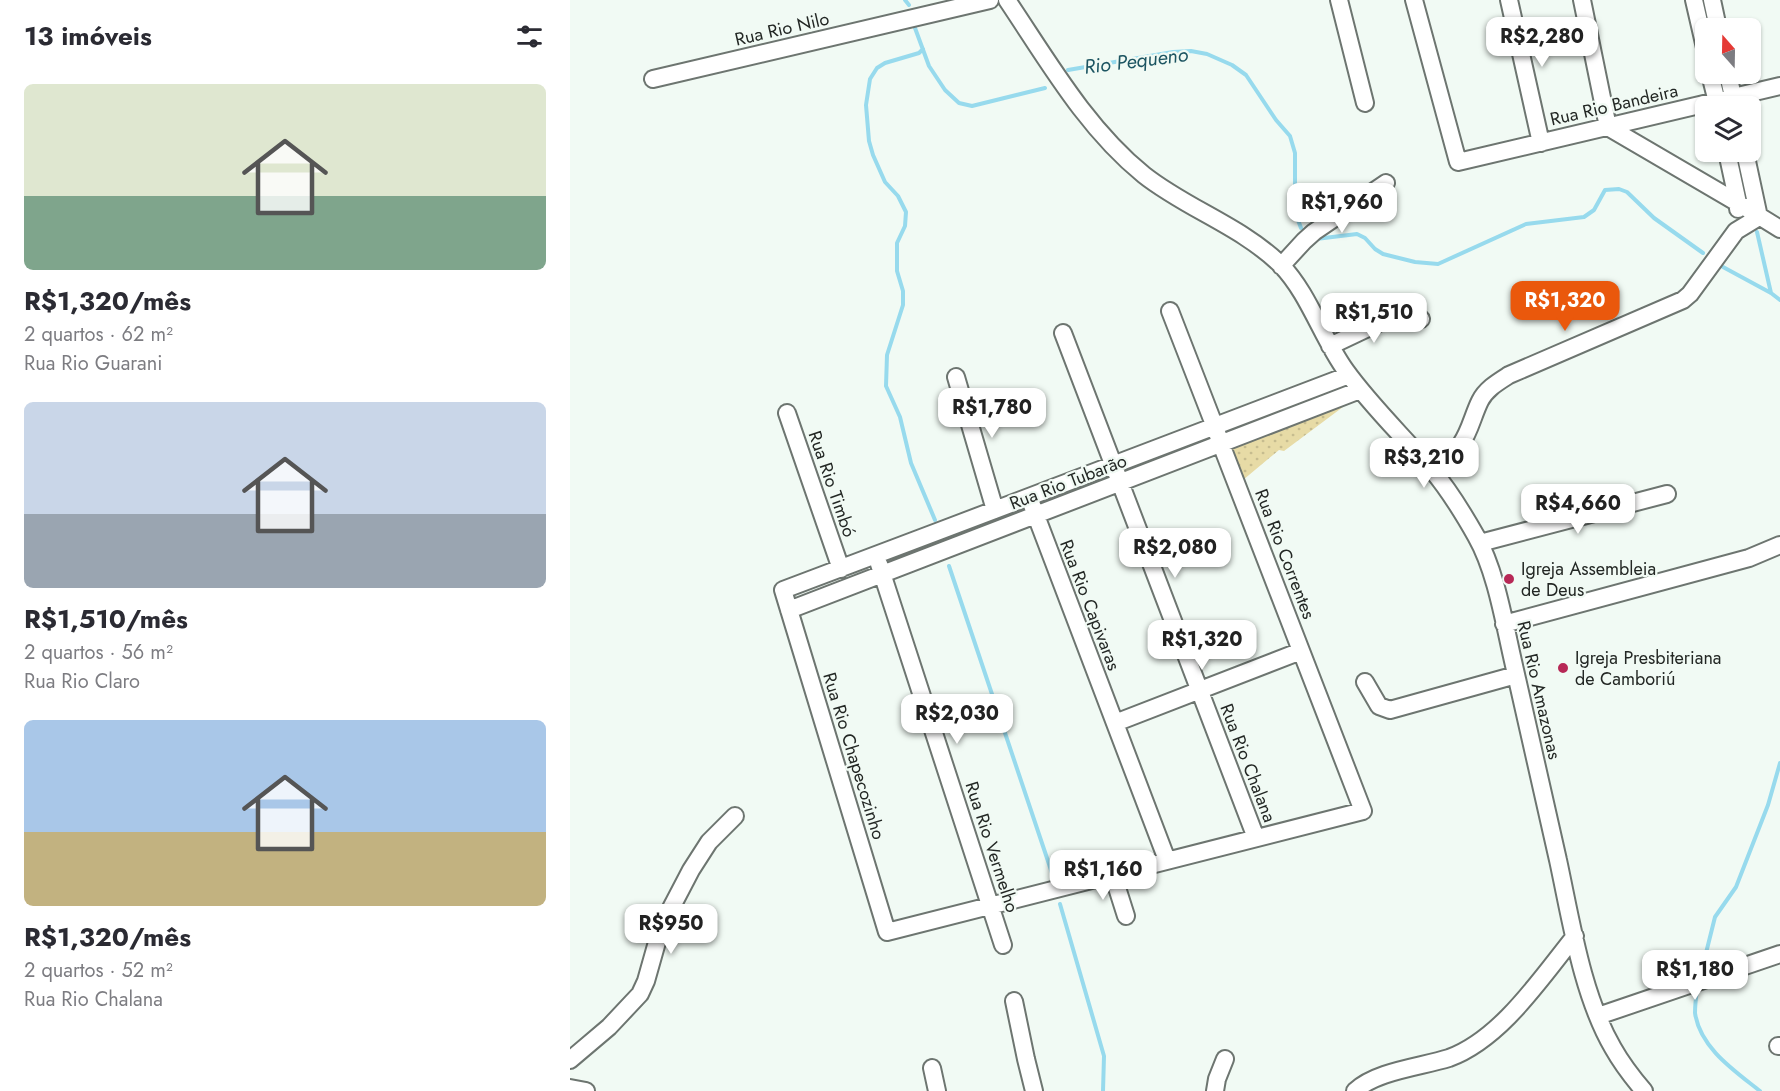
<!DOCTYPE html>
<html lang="pt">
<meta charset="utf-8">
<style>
:root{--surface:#fff;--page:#f2f2f3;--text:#2b2b33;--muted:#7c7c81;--accent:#ea580c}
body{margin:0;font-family:Jost,sans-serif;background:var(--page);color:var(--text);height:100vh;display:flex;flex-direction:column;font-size:22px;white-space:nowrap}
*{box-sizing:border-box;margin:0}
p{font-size:20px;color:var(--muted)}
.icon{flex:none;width:33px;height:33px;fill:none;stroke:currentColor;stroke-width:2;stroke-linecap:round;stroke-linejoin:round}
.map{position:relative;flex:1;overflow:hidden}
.details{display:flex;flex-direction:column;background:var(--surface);width:570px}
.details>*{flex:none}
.needle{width:39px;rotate:340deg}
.buttons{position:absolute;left:1125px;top:18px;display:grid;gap:12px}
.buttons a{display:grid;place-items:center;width:66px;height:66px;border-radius:9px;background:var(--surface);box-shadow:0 2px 4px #0004;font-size:30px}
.price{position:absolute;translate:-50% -51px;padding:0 14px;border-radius:12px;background:#fff;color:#222;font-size:20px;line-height:39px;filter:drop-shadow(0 2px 3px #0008)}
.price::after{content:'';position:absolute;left:50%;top:36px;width:18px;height:14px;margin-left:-9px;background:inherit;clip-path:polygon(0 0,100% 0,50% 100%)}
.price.selected{background:var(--accent);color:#fff}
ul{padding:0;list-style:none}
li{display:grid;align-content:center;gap:12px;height:318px;padding:0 24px}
li span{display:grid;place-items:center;height:186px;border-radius:9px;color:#555}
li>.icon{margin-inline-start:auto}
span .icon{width:108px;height:108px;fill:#fffc;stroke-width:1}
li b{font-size:26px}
h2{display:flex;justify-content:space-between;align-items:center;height:72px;padding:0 24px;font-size:26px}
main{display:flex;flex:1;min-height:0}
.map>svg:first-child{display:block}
</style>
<main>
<section class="details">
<h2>13 imóveis<svg class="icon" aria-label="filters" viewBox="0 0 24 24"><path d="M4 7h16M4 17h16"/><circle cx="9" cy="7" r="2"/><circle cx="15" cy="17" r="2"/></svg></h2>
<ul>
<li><span style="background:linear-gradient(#dfe7d0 60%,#7fa58c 0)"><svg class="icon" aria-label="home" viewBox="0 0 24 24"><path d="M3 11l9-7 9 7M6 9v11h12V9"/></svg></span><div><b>R$1,320/mês</b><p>2 quartos · 62 m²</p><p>Rua Rio Guarani</p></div></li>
<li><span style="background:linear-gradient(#c9d6e8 60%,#9aa5b1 0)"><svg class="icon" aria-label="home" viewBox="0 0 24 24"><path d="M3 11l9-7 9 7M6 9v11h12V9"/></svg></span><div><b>R$1,510/mês</b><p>2 quartos · 56 m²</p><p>Rua Rio Claro</p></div></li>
<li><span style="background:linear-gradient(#a9c7e8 60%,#c2b280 0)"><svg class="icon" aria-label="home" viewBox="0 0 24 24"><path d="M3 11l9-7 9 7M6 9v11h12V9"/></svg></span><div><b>R$1,320/mês</b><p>2 quartos · 52 m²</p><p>Rua Rio Chalana</p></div></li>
</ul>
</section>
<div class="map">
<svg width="1210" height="1091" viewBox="0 0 1210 1091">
<defs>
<pattern id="park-dots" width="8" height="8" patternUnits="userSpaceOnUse" patternTransform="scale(1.5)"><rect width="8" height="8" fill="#e7dba6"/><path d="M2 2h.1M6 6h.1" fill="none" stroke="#c6bc8f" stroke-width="1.8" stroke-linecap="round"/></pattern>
</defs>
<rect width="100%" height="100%" fill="#f1faf4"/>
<path fill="url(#park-dots)" d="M781,401L714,451L709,450L673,480L660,448Z"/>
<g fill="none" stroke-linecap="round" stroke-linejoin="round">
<path stroke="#97daed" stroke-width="4" d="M335,0L339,5
M345,28L359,66L375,90L389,103L402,106L475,88
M353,49L349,53L315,63L307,68L300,79L296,105L299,141L303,155L315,182L328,196L336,212L335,226L327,243V271L333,291V305L317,355L316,386L330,417L341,463L365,520
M498,70L603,52L621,51L637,54L662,65L676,75L706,120L720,136L725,153V212L731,228
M1149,74L1153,91
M1166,152L1176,197
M1187,232L1201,293
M746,239L787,234L795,238L805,249L813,254L845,262L868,264L956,224L1014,217L1024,210L1035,190L1049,189L1057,192L1084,218L1133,253
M1153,267L1201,293L1210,300
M379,566L483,876
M490,904L534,1056L533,1091
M1132,969L1145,917L1166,887L1198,805L1210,763
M1127,990C1126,997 1125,1006 1125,1013C1130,1048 1165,1071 1190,1091"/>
<defs>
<path id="minor" d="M437,0C478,61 516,128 574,175C617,209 671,226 711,265C739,294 752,338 776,371C802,407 834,437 862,470C879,490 893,513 906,536C926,571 934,622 943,661C958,728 973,794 988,860C1001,920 1012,995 1043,1048C1052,1064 1062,1077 1074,1091
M769,0L795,103
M844,0L888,162L1210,86
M939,0L971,143
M1012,0L1038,127L1168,203L1210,229
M1124,0L1136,52
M1142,0L1148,28
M1140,74L1148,106
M1158,74L1165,106
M83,79L420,0
M1157,152L1168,203V209
M711,266L734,241L744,232L816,183
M600,311L645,427L651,444L793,811L317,932L213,590C402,519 591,447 779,375
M493,333L686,838
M760,346L838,309L851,319
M386,377L425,510
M217,413L271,569
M863,471C872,463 883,454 891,444C900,431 903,415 910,401C916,389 928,382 939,375L1113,300L1120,294L1166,231L1189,217L1175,152
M462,505L597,860
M910,543L1097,494
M309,564L433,945
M219,610L790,390
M934,624L1179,558L1210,545
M795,682L809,706L820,710L946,675
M545,723L731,651
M543,875L556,916
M444,1001L456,1059L464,1091
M1028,1016L1210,954
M1208,1046H1210
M0,1060L39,1027L70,994L76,981L89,935L98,914L121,870L139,842L165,816
M362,1068L367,1091
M0,1088L16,1091
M645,1091L647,1079L655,1059
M785,1091C806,1071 850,1067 879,1058C931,1039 971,978 1005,936"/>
</defs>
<use href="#minor" stroke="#6d7570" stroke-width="20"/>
<use href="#minor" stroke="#fff" stroke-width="16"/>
</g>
<g fill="#b72856" stroke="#f1faf4" stroke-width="2">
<circle cx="939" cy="579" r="6"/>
<circle cx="993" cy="668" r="6"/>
</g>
<g text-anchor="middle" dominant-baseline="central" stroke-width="4.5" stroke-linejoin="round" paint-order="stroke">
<g font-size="18" fill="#232724" stroke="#f1faf4">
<text transform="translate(212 29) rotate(-13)">Rua Rio Nilo</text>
<text transform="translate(1044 105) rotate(-13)">Rua Rio Bandeira</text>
<text transform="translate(498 482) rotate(-21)">Rua Rio Tubarão</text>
<text transform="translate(262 484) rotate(71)">Rua Rio Timbó</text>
<text transform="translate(715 554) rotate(69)">Rua Rio Correntes</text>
<text transform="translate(520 605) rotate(69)">Rua Rio Capivaras</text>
<text transform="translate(969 690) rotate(77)">Rua Rio Amazonas</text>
<text transform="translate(284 756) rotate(73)">Rua Rio Chapecozinho</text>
<text transform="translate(678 763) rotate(69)">Rua Rio Chalana</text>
<text transform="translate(422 847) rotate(72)">Rua Rio Vermelho</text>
</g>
<g font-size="18" fill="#232724" stroke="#f1faf4" text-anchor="start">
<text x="951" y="569">Igreja Assembleia<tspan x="951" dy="21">de Deus</tspan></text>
<text x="1005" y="658">Igreja Presbiteriana<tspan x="1005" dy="21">de Camboriú</tspan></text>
</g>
<g font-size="20" font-style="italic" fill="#1c5461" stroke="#f1faf4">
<text transform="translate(566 61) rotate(-7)">Rio Pequeno</text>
</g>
</g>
</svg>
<div class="buttons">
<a><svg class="needle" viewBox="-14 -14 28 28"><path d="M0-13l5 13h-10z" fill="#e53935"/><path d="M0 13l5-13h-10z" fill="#7c7c81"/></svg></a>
<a><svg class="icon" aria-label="layers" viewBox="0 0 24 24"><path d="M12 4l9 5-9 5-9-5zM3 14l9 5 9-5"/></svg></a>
</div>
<b class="price" style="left:972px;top:68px">R$2,280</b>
<b class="price" style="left:772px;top:234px">R$1,960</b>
<b class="price selected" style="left:995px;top:332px">R$1,320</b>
<b class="price" style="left:804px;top:344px">R$1,510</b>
<b class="price" style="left:422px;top:439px">R$1,780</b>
<b class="price" style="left:854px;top:489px">R$3,210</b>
<b class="price" style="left:1008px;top:535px">R$4,660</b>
<b class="price" style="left:605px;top:579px">R$2,080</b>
<b class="price" style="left:632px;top:671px">R$1,320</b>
<b class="price" style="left:387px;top:745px">R$2,030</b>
<b class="price" style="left:533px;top:901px">R$1,160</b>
<b class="price" style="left:101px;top:955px">R$950</b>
<b class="price" style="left:1125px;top:1001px">R$1,180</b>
</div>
</main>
